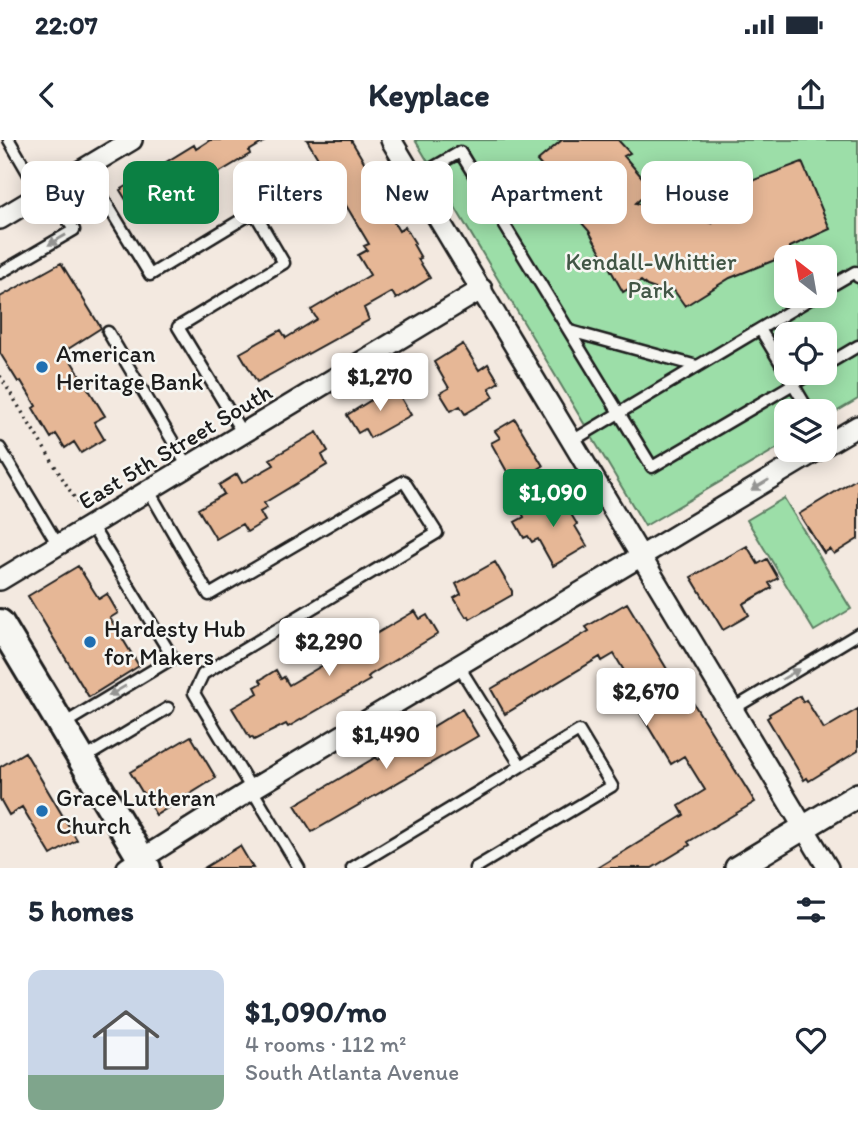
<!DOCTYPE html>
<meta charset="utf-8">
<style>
:root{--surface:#fff;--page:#f6f6f7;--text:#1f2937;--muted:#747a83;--accent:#0b8043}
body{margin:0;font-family:Itim,sans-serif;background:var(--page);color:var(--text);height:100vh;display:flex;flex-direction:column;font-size:26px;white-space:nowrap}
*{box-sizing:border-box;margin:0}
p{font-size:23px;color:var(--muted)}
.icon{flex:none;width:38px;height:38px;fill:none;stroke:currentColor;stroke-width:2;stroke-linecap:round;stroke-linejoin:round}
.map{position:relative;height:728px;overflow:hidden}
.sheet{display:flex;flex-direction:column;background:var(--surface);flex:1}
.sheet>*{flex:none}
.top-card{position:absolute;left:21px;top:21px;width:817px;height:63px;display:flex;gap:14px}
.needle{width:46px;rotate:329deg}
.controls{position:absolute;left:774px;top:105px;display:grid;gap:14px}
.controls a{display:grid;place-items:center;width:63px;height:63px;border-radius:14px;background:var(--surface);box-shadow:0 4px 18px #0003;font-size:35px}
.price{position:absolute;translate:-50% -60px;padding:0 16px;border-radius:7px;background:#fff;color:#222;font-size:23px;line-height:46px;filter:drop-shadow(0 2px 4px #0008)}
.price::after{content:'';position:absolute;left:50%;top:42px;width:21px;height:16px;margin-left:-10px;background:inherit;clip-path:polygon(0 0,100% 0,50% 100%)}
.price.on{background:var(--accent);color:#fff}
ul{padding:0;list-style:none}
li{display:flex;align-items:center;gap:21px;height:175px;padding:0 28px}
li span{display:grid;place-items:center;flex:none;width:196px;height:140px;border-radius:14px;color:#555}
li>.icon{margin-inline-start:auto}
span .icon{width:84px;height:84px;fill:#fffc;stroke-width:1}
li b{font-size:30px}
h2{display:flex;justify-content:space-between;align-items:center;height:84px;padding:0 28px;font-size:30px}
.pill{padding:0 24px;border-radius:14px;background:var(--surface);box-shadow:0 4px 18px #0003;font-size:24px;line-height:63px}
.pill.on{background:var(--accent);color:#fff}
.status{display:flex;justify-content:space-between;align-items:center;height:49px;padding:0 35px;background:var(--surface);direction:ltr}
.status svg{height:19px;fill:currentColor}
header{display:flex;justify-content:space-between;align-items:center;height:91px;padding:0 28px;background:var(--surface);font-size:32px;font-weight:800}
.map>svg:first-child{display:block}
</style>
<div class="status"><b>22:07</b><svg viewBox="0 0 49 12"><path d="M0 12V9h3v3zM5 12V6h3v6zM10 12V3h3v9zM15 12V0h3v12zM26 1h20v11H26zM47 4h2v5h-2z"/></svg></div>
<header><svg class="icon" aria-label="back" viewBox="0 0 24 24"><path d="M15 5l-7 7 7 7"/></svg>Keyplace<svg class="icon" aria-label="share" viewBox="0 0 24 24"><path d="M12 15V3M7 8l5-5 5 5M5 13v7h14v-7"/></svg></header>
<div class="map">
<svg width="858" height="728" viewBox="0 0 858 728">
<rect width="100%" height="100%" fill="#f3e9e0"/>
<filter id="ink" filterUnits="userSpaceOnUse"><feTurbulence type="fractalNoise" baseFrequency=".0143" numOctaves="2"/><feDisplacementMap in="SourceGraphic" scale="14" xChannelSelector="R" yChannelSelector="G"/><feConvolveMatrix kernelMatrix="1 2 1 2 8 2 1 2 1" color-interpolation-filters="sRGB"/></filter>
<g filter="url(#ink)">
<path fill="#9cdea8" stroke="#5c7d62" stroke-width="2" fill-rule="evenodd" d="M415,0H858V259L824,279V271H786V303L645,386ZM786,117H824V156H786ZM786,194H824V233H786Z
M784,358L851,469L814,491L747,380Z"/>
<path fill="#e6b796" stroke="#1c1c1c" stroke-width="2" d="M210,0H267L249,11L250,14L210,38L208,35L137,78L120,50L132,43L129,38L150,26L153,30L194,5L196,9Z
M307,0H351L388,62L383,64L399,91L405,87L415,103L413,104L421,118L418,119L430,138L396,159L392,152L364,168L369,180L257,242L240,213L281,190L286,198L317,179L311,170L370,135L358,115L367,110L364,106L369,104Z
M562,0H618L630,13L624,16L652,49L636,63L712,83L708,64L749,49L746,43L802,22L830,89L790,107V114L730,138L685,166L673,149L667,153L647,146L641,141L623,152L589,91L559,57L564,52L537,21Z
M61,123L101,188L65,211L105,276L94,282L104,299L81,313L74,302L65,308L56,294L51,298L33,268L36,266L21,241L18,242L0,213V157Z
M463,204L479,230L488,224L499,242L489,248L494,257L465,274L460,266L451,271L440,253L449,248L434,222Z
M394,246L411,275L370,298L365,289L358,293L347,275Z
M515,279L543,326L514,344L491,303L500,298L495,291Z
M317,292L328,311L322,315L327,325L264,363L267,368L260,372L265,381L247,392L242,384L216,399L198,369L224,354L219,345L237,334L242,343L274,325L270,319Z
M858,338V399L834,414L830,409L824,413L799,374Z
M563,354L573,370L569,371L577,384L575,386L587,406L553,426L538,399L532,402L528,396L524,398L515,382L524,377L522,373L551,356L554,359Z
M747,406L758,424L767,419L778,438L769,443L772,448L743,464L749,475L723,490L691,437Z
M495,422L512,451V455L470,479L469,476L466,477L454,458L461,454L456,444Z
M78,426L99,459L107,454L118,473L110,478L139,526L89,557L28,456Z
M627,463L673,539L677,537L755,662L688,702L690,705L652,728H597L684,675L679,666L705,650L684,616L671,624L634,563L641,559L614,514L602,521L600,517L505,574L491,549L589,491L586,487Z
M415,471L420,479L427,475L438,494L370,535L368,537L370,540L288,587L286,584L254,600L252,597L250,598L232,568L258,553L255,547L262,543L260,540L276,530L281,539L284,537L289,545Z
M800,556L803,562L806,560L824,589L858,569V611L809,641L807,638L804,640L767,578L770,576L769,574Z
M462,569L478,596L312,692L295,665L376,617L378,620Z
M191,596L216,638L156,675L130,632Z
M25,612L77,700L51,715L22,667L9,675L0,659V627Z
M240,706L253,728H204Z"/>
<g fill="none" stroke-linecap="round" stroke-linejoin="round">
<defs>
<path id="service" d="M9,0L41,55
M85,28L150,135L254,72L284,123L178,187L243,294
M415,38L460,12L652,327L812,233
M0,133L74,90L49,50
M824,150L855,132L858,137
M760,189L786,232
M570,191L697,226
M108,192L188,327
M824,226L858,206
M790,239L809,271
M572,301L815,156
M0,308L58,405
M149,351L209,455L404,341L437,393L203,534L194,553L299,728
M458,525L521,626
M733,569L858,494
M62,585L173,518L91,385
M83,619L168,568
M352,728L579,591L612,646L475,728"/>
<path id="minor" d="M391,0L828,728
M0,79L132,0
M824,306L858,286
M0,440L482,149
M127,728L251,650L818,310"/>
<path id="tertiary" d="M737,728L858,655"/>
<path id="secondary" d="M0,483L147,728"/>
</defs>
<use href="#service" stroke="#1c1c1c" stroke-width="15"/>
<use href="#minor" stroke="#1c1c1c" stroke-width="24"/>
<use href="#tertiary" stroke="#1c1c1c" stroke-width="28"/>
<use href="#secondary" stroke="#1c1c1c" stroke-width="32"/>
<path stroke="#1c1c1c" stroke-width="3.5" stroke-dasharray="2 5" stroke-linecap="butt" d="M0,236L80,367"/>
<use href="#service" stroke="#f6f6f2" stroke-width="10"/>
<use href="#minor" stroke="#f6f6f2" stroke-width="19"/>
<use href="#tertiary" stroke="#f6f6f2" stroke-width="23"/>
<use href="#secondary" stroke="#f6f6f2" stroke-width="26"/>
</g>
<defs><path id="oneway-solid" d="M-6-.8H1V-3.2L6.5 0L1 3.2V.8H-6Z" transform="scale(1.75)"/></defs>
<g fill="#949492">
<use href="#oneway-solid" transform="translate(57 100) rotate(150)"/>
<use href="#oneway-solid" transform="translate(760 345) rotate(149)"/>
<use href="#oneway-solid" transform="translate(791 534) rotate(-31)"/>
<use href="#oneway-solid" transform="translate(117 551) rotate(149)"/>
</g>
</g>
<g fill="#1f6fb2" stroke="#f6f6f2" stroke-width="2.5">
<circle cx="42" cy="227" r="7"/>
<circle cx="90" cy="502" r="7"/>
<circle cx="42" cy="671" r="7"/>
</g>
<g text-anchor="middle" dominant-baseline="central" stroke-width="5" stroke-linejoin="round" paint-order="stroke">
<g font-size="24" fill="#425646" stroke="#f6f6f2">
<text x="651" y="121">Kendall-Whittier<tspan x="651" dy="28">Park</tspan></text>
</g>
<g font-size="24" fill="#1c1c1c" stroke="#f6f6f2" text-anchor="start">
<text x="56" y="213">American<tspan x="56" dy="28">Heritage Bank</tspan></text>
<text x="104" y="488">Hardesty Hub<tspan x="104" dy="28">for Makers</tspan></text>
<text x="56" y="657">Grace Lutheran<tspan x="56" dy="28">Church</tspan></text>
</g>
<g font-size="24" fill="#1c1c1c" stroke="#f6f6f2">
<text transform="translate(175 306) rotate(-31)">East 5th Street South</text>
</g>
</g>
</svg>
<div class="controls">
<a><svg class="needle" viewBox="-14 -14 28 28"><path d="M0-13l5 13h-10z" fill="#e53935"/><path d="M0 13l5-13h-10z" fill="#747a83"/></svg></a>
<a><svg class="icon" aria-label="locate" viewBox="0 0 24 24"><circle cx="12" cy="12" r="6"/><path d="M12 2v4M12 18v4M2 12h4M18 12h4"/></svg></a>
<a><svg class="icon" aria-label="layers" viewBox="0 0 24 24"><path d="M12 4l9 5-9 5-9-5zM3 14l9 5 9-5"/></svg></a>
</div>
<b class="price" style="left:380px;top:273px">$1,270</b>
<b class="price on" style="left:553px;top:389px">$1,090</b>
<b class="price" style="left:329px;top:538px">$2,290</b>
<b class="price" style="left:646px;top:588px">$2,670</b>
<b class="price" style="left:386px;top:631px">$1,490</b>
<div class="top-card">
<a class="pill">Buy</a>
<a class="pill on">Rent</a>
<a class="pill">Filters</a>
<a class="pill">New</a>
<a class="pill">Apartment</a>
<a class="pill">House</a>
</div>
</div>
<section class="sheet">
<h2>5 homes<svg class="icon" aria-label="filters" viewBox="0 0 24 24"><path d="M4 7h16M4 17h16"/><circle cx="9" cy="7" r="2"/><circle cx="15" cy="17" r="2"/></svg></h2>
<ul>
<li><span style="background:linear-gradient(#c9d6e8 75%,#7fa58c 0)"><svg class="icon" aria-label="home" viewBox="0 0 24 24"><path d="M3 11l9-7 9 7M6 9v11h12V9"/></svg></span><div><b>$1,090/mo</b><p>4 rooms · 112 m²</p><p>South Atlanta Avenue</p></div><svg class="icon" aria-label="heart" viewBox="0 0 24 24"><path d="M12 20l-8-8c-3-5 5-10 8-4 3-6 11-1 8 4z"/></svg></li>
</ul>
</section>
